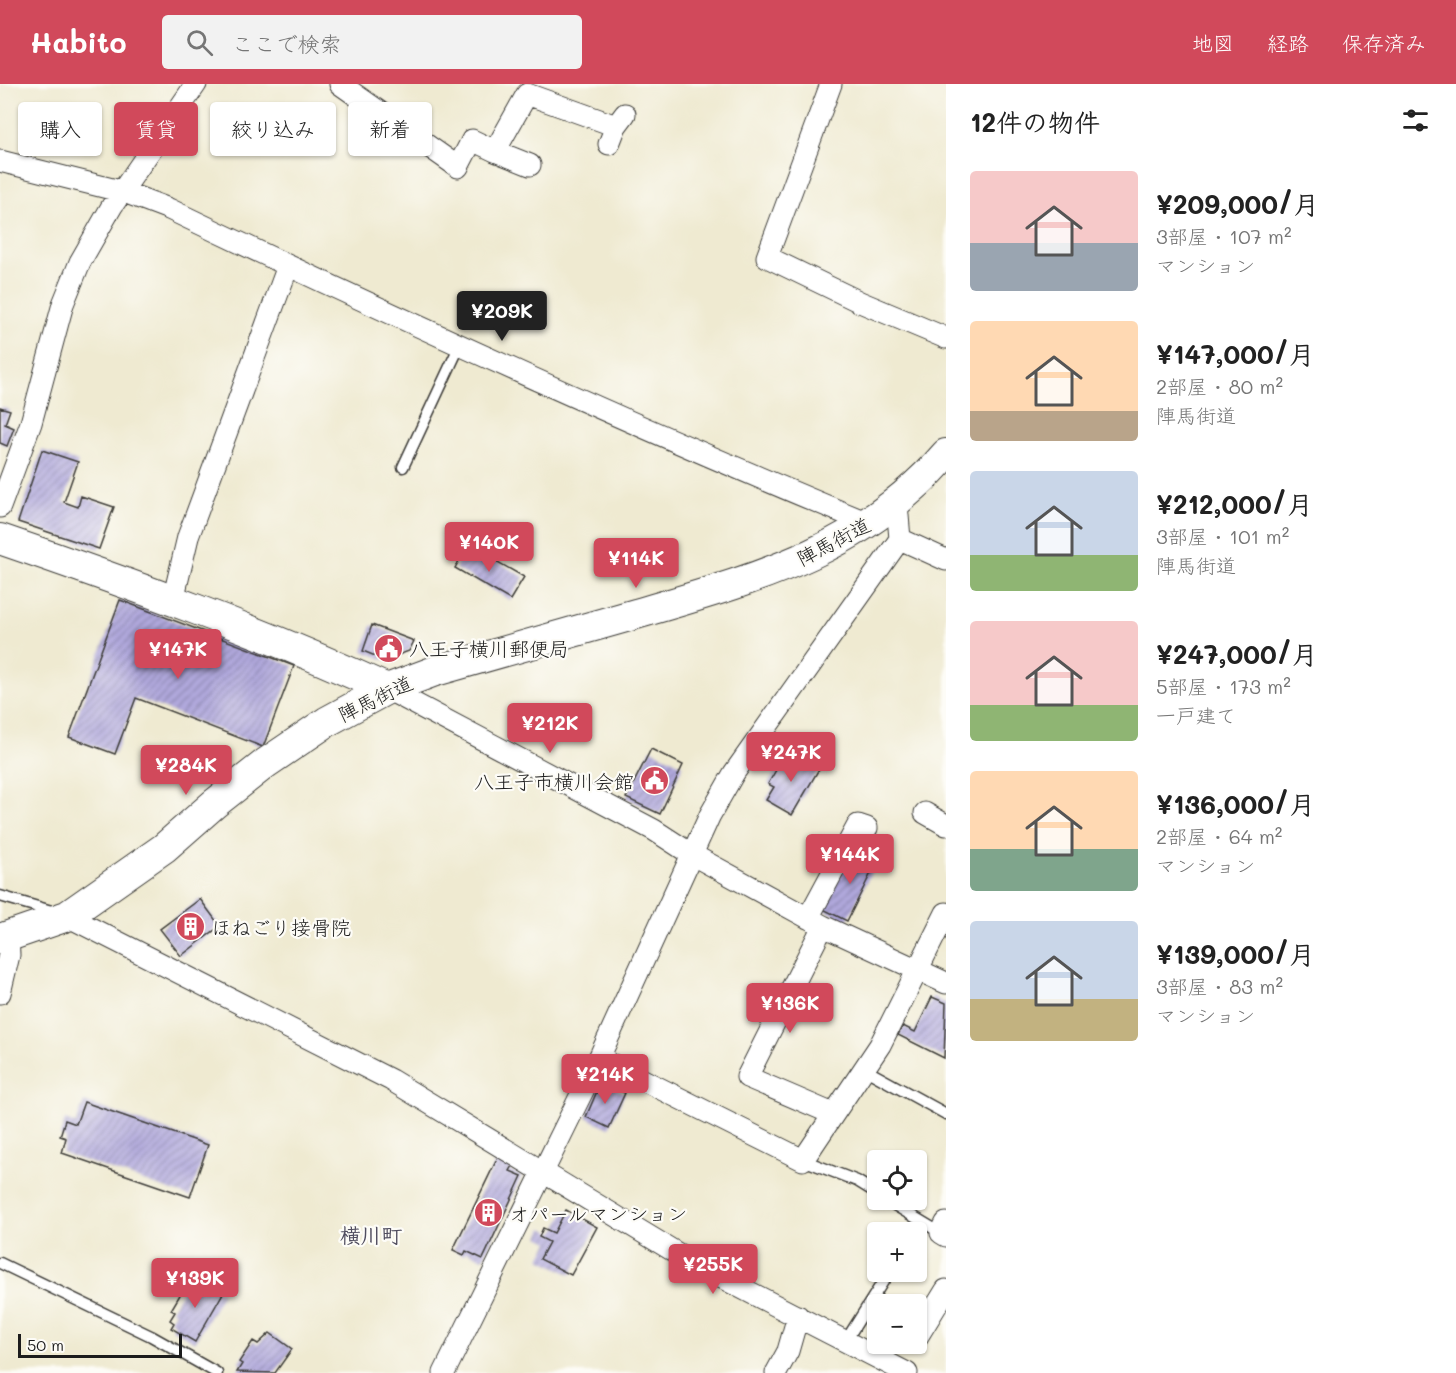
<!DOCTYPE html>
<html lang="ja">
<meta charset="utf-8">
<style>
:root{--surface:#fff;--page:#f2f2f2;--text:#222;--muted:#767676;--accent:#d1495b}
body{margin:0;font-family:Mali,"Klee One",sans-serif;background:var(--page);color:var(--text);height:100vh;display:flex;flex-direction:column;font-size:22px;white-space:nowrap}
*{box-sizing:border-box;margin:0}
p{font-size:20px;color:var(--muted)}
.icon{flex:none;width:33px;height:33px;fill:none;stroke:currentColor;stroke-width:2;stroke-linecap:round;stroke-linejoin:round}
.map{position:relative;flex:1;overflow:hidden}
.sheet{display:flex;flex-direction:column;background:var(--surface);width:510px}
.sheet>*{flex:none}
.top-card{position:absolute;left:18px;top:18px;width:570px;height:54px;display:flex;gap:12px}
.buttons{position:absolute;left:867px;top:1066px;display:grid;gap:12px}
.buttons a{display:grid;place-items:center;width:60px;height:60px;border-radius:6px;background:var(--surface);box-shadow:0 2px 4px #0004;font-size:30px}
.scale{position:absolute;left:18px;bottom:15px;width:164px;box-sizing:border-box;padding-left:6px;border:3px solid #1c1c1c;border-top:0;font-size:16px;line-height:21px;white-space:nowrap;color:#1c1c1c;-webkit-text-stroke:4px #fdfcf7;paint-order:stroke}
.price{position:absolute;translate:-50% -51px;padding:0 14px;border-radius:6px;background:var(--accent);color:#fff;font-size:20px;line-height:39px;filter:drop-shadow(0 2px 3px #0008)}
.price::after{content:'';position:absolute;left:50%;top:36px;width:18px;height:14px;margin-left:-9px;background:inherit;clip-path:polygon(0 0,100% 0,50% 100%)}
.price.current{background:#222;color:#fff}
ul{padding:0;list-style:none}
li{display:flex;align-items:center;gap:18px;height:150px;padding:0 24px}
li span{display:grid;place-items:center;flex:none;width:168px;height:120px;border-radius:6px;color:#555}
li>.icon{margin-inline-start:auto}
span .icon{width:72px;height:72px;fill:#fffc;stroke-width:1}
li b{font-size:26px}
h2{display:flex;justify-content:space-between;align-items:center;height:72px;padding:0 24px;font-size:26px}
.chip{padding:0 21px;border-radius:6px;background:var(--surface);box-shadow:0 2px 4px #0004;font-size:21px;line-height:54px}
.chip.current{background:var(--accent);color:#fff}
header{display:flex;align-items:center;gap:36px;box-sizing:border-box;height:84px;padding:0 30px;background:var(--accent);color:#fff}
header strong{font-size:28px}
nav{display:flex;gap:33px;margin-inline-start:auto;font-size:21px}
.search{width:420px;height:54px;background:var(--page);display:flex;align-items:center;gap:15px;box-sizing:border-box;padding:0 21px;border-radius:6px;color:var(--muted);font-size:22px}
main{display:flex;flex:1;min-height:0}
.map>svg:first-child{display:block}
</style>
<header>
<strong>Habito</strong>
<div class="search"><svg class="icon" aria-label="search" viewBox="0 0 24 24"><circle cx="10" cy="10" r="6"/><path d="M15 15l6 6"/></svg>ここで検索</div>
<nav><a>地図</a><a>経路</a><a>保存済み</a></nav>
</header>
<main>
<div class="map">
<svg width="946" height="1289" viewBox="0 0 946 1289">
<defs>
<pattern id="building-hatch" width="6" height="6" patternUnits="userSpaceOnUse" patternTransform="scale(1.5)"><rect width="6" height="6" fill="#b0a8dc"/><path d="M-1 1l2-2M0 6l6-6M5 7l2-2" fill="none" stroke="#8e88b2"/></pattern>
</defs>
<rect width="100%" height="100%" fill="#fdfcf7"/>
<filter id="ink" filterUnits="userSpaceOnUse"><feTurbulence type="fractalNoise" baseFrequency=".0167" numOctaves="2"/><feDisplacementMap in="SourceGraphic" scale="12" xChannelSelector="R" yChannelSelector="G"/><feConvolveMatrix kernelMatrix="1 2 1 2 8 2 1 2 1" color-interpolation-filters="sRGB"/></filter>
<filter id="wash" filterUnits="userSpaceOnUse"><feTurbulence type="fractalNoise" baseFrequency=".008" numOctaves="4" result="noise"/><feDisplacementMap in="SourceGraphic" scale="24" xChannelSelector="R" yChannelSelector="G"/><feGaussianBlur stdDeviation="1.35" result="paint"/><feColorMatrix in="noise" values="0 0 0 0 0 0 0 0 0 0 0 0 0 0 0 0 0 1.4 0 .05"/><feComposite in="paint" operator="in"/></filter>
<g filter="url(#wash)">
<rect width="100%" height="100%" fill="#efead1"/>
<g id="blocks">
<path fill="url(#building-hatch)" d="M0,323L10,326L5,340L14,344L7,362L0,359Z
M42,366L78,378L64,418L78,423L81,412L114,423L99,465L18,438Z
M468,461L524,493L510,516L455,484Z
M120,516L294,582L263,663L136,614L115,670L69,653Z
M372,541L414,557L409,567L385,576L363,567Z
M651,665L683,681L660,730L626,714Z
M792,669L819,685L792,731L766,716L774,703L768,700L780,679L784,682Z
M853,765L877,777L847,837L823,825Z
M200,815L220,842L181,872L160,845Z
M932,913L946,919L944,974L898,951L903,942L915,948Z
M601,998L625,1009L609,1044L586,1033Z
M84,1018L208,1061L190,1113L62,1069L66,1054L60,1052L65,1036L76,1040Z
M498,1073L514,1080L510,1087L522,1092L483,1175L466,1167L464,1171L453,1166Z
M566,1126L597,1143L571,1191L540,1175L549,1158L539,1153L543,1144L554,1149Z
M200,1195L223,1209L195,1258L171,1244L174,1239L170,1236L175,1228L171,1226L184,1204L189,1207Z
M270,1249L292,1265L275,1289L237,1288L242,1280L239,1278L253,1257L258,1260Z"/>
</g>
</g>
<g filter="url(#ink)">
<use href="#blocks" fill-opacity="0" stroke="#3c3b37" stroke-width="1.5"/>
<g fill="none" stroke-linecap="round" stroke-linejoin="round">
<defs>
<path id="lane" d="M403,383L460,261
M0,812L55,828
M864,985L946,1030
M803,1076L857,1097L878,1110
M886,1116L941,1149
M0,1179L151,1252L217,1289
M845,1258L889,1188"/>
<path id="street" d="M340,0L458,83L472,56L495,67L527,10L616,42
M831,0L767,173L860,218L946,254
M609,60L616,42L625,30
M495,67L530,81
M0,77L124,108L169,125C399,235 632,342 868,439
M0,423L31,339L63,220L80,178L112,122L196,0
M900,455L946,476
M173,516L188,453L288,182
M387,605L654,746L691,770L823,842L946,899
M925,729L946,741
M67,832L391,996L695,1180L907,1289
M808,834L858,741L867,744
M823,842L747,993L833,1030
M0,909L9,871L8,853
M599,974L803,1076L880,961L946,829
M946,1139L941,1149L946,1152
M916,1255L946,1206
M444,1289L599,974L710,731L734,689L900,455L897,420
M776,1289L788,1267L798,1232"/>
<path id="secondary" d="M0,455C131,500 261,547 387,605
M0,855L67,832L164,764L214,720L266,679L328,637L387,605L435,587C503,568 569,549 636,530C755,495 862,467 946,370"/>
</defs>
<use href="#lane" stroke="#3c3b37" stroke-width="13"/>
<use href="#street" stroke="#3c3b37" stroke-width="23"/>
<use href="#secondary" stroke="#3c3b37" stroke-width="32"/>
<use href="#lane" stroke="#fff" stroke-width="10"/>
<use href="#street" stroke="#fff" stroke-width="21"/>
<use href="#secondary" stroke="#fff" stroke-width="30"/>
</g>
</g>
<defs>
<symbol id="civic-disc" viewBox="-11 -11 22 22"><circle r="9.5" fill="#d1495b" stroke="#fdfcf7"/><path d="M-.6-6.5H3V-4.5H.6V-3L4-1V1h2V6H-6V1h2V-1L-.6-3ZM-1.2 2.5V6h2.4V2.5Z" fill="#fff"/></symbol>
<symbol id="building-disc" viewBox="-11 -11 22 22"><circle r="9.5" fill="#d1495b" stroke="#fdfcf7"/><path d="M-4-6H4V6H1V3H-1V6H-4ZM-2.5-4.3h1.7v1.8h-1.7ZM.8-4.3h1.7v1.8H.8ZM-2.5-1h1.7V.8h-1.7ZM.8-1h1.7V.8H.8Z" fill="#fff"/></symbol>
</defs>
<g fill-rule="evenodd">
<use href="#civic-disc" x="372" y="548" width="33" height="33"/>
<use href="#civic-disc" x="638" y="680" width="33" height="33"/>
<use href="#building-disc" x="174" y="826" width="33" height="33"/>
<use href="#building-disc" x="472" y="1112" width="33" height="33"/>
</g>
<g text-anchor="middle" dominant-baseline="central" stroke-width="4.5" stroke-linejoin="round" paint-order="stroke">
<g font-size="20" fill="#1c1c1c" stroke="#fdfcf7">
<text transform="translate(833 457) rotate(-28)">陣馬街道</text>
<text transform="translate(375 614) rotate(-26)">陣馬街道</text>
</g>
<g font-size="20" fill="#1c1c1c" stroke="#fdfcf7" text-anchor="start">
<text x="409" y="564">八王子横川郵便局</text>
<text x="634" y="697" text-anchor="end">八王子市横川会館</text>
<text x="211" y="843">ほねごり接骨院</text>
<text x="509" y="1129">オパールマンション</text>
</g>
<g font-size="21" font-weight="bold" fill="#504d5f" stroke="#fdfcf7">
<text x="371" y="1150">横川町</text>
</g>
</g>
</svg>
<div class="buttons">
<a><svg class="icon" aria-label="locate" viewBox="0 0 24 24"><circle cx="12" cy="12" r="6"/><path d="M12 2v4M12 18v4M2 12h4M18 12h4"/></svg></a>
<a>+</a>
<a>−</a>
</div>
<div class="scale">50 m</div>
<b class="price current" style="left:502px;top:258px">¥209K</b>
<b class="price" style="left:489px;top:489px">¥140K</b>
<b class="price" style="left:636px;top:505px">¥114K</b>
<b class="price" style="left:178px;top:596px">¥147K</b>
<b class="price" style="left:550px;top:670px">¥212K</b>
<b class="price" style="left:791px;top:699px">¥247K</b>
<b class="price" style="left:186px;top:712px">¥284K</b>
<b class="price" style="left:850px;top:801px">¥144K</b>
<b class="price" style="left:790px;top:950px">¥136K</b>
<b class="price" style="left:605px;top:1021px">¥214K</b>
<b class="price" style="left:713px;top:1211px">¥255K</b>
<b class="price" style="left:195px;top:1225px">¥139K</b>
<div class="top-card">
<a class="chip">購入</a>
<a class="chip current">賃貸</a>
<a class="chip">絞り込み</a>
<a class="chip">新着</a>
</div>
</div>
<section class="sheet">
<h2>12件の物件<svg class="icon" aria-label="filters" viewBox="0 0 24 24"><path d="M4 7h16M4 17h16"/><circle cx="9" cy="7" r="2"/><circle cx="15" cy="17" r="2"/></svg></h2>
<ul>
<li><span style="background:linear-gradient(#f6c9c9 60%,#9aa5b1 0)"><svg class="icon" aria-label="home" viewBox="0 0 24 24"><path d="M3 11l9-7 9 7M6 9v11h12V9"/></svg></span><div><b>¥209,000/月</b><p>3部屋 · 107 m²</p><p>マンション</p></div></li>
<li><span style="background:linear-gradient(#ffd9b3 75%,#b9a48a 0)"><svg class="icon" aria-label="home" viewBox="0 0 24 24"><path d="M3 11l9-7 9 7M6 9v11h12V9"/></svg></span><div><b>¥147,000/月</b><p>2部屋 · 80 m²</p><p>陣馬街道</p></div></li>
<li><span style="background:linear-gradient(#c9d6e8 70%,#8fb573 0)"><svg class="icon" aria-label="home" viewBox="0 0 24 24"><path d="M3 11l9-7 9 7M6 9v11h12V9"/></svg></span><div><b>¥212,000/月</b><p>3部屋 · 101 m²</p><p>陣馬街道</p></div></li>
<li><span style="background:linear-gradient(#f6c9c9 70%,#8fb573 0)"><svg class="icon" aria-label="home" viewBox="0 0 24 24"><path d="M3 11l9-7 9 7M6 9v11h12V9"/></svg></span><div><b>¥247,000/月</b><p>5部屋 · 173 m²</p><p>一戸建て</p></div></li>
<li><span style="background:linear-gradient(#ffd9b3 65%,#7fa58c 0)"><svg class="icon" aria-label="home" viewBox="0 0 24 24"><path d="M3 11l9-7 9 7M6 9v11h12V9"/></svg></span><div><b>¥136,000/月</b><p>2部屋 · 64 m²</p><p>マンション</p></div></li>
<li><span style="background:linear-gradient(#c9d6e8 65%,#c2b280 0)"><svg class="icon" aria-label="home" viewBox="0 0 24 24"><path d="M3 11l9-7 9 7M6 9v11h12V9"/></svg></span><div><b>¥139,000/月</b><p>3部屋 · 83 m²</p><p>マンション</p></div></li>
</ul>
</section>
</main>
